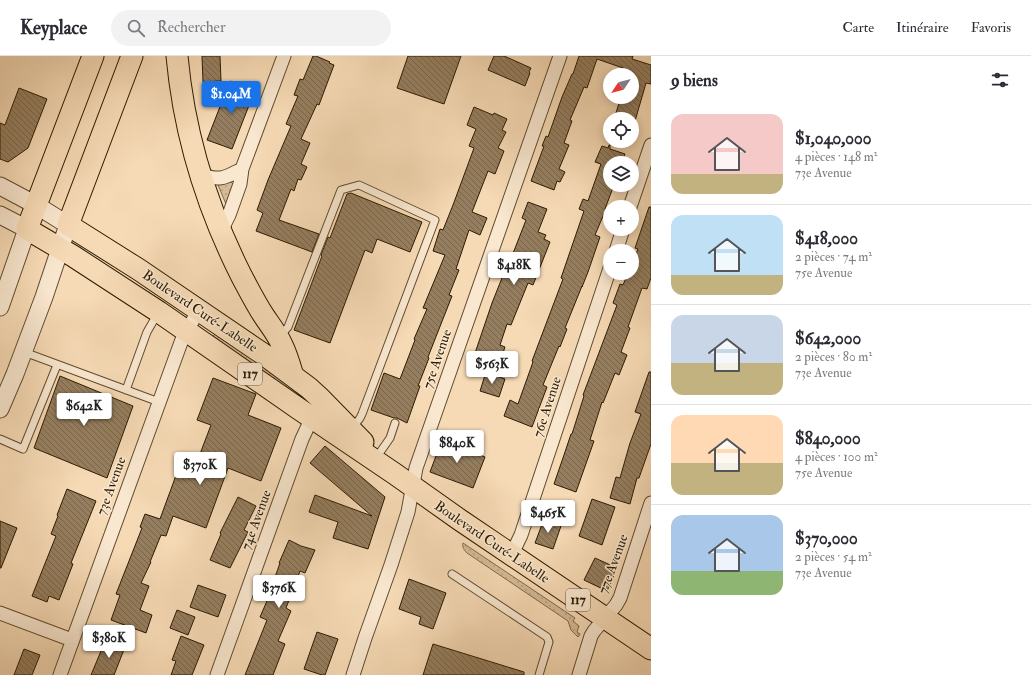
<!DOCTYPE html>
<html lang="fr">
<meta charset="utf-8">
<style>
:root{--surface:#fff;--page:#f2f2f3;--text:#2b2b33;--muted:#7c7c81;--line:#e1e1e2;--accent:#1a73e8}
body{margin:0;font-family:"IM FELL Double Pica",serif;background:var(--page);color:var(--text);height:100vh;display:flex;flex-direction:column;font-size:15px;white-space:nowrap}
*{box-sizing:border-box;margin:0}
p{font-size:13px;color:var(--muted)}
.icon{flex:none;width:22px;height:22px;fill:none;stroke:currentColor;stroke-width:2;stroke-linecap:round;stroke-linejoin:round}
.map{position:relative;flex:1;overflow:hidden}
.drawer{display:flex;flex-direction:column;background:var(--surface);width:380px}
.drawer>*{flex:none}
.needle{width:26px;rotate:235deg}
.fabs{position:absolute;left:603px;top:12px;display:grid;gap:8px}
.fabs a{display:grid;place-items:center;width:36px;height:36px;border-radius:50%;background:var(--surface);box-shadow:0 2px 10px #0003;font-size:20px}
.price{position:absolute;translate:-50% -34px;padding:0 9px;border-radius:4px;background:#fff;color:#222;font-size:13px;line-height:26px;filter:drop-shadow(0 1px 2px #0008)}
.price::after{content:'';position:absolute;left:50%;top:24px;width:12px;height:9px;margin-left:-6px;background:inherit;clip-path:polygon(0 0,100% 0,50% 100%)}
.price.selected{background:var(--accent);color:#fff}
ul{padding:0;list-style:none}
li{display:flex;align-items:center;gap:12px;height:100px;padding:0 20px}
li+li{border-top:1px solid var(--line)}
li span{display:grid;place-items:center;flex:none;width:112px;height:80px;border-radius:12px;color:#555}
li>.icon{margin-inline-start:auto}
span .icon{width:48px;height:48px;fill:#fffc;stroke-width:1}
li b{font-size:17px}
h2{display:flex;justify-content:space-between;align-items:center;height:48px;padding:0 20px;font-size:17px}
header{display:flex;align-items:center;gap:24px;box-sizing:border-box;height:56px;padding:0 20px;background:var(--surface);border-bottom:1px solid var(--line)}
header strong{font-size:19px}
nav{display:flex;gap:22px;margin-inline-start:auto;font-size:14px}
.search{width:280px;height:36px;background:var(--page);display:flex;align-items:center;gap:10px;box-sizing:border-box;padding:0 14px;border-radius:22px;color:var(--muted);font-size:15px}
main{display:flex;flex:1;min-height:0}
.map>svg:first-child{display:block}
</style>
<header>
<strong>Keyplace</strong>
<div class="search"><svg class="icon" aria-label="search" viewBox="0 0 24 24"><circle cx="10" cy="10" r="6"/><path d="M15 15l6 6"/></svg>Rechercher</div>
<nav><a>Carte</a><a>Itinéraire</a><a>Favoris</a></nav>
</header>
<main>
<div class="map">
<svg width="651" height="619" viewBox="0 0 651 619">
<defs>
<pattern id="green-dots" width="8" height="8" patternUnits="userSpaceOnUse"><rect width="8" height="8" fill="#d4ba97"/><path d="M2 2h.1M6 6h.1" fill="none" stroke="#b69f80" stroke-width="1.8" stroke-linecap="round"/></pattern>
<pattern id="building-back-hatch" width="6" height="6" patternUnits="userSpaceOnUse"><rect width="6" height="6" fill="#957e5f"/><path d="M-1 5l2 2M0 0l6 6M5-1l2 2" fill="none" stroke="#7a664c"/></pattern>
</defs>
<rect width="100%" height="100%" fill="#f6dab5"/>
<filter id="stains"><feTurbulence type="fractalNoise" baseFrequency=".005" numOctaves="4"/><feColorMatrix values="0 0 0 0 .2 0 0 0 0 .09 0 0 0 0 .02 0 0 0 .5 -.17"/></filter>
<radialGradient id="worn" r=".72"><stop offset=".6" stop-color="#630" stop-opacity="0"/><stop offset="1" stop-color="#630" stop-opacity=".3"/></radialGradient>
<path fill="url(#green-dots)" stroke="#806a4c" d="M231,126L233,128L226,148L218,129Z
M216,276L292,330L300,341L298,343L212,282Z
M463,487L575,562L573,565L579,570L577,576L580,578L578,581L571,574L568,565L467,497C464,494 462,491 463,487Z"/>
<path fill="url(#building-back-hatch)" stroke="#2c1b02" d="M202,0H220L221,25L203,26Z
M313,0H316L330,6L329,7L334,9L319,49L317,48L301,83L310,87L301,108L307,111L301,124L298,123L294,135L291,133L279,164L319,178L312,196L256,175L263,157L257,154L268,124L291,70L286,68L298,40L294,39L300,23L303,24Z
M408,0H461L444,48L397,32Z
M494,0H504L531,12L529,16L530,17L525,30L488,14Z
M579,0H633L632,3L651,9V28L646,27L635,65H632V63H614L621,41H632V19H620L623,12L597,3L587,32L584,31L570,64L572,65L564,87L569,89L559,113L565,116L560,126L557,125L554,134L531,125L544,90H542L546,80L548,81L562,41L572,18H573Z
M230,25L255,34L232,93L207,84Z
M19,32L47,43L28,92L8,106L0,103V67L5,69Z
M474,51L493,59L494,57L507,63L502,74L506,76L498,92L504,95L495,118L488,115L472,156L487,162L480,179L469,174L456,213L459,214L449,239L452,240L428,301L429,302L418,330H420L407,367L397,362H394L371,354L384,317L400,323L415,284L414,283L427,253L423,252L445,199L433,195L440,173L443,174L453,149L474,92L469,90L476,73L467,69Z
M609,89H610V93L625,98L622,107H610V129H614L605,153H606L595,179L600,181L588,216L582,231V230L565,272L567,273L560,291L559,290L543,329L547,331L532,371L504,360L510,344L518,348L533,306L532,305L563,223L561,222L584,155L579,153L583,143L588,145L601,108L595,106L602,90L608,92Z
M351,137L422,166L410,196L377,183L372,197L365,194L330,287L294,274L322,200L321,199L328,181L330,182L347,138Z
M528,146L547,153L538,176L546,179L544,183L550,186L533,229L528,227L511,269L507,268L500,289L505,291L498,312L473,303L492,247L504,217H503L510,199L512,200L526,164L522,162Z
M649,151H651V222L647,233L642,232L628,271L630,272L621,296L627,299L619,319L615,317L603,347L602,346L590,384L594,385L576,436L554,428L565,396L571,378H572L584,340L583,339L617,249L613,247L620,228L623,229L628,217H632V208L638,193L635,192Z
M486,316L505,323L499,341L480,335Z
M649,316H651V388L639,422H637L630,448L610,442L616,421L620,422L630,387L641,358L635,356Z
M60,320L133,350L107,422L34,392Z
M213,322L256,338L248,359L281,372L261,425L228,412L206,472L173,460L166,480L161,479L150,506H151L141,527L149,530L140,554L152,559L146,577L111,564L120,539L116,538L142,472L140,471L145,458L160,463L178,414L192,419L211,369L197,364Z
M442,384L485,401L473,432L430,416Z
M325,390L385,441L368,493L333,482L338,466L309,456L315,439L372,460L310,407Z
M67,433L96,445L71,507L73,508L59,544L49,540L47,546L32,540L56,480L51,478L58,460L57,459Z
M238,441L256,450L244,474L248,476L230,512L210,504L221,478L220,477Z
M592,443L615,451L602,489L579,480Z
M544,463L561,470L553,493L535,487Z
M0,465L17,472L1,512H0Z
M289,484L301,490L315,494L305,517L300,515L286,552L291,555L278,585L285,588L273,619H245L267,564L260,561L270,538H269L280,507H279Z
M595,502L617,512L607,535L584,524Z
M409,523L446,537L433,573L419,568L421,561L399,553Z
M198,529L226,539L218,561L190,551Z
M177,554L195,561L188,579L170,572Z
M317,576L338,583L325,619H322L304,613Z
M181,580L204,589L192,619H171L176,605L172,604Z
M106,583L125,591L114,619H91Z
M433,588L524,616V619H423Z
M24,593L40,599L32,619H14Z"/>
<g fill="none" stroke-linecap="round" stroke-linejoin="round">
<defs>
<path id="service" d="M280,280L288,271L341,134L359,129L435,164L362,358L360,362L352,373
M24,296L159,346
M126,334L147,276L158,257
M0,383L23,393L57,309
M376,402L390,382L395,367
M452,518L547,581L549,586L539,619"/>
<path id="minor" d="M201,119C222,125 224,122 242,113
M630,151L651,89
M221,175L229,159L240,128L242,113L284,0
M616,195L623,173
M511,500L521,479L610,212
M0,557L72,584
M60,619L180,289L183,281L199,254
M217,619L302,383L309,368L315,357
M353,619L365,582L391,509L408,456L416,412L560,0
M579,619L591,580L594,575L616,549L620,542L651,447"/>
<path id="tertiary" d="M0,130L36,149L68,169L44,241L15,318L0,353
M0,159L27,173L0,251"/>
<path id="primary" d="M93,0L27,173L73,200L159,256L299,353L395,418L460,464L651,593
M132,0L68,169L138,213L266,300L309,332L321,343L363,386
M177,0C184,77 207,152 242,221C249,234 256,248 264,260C270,269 278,279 282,289C287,299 290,310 293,320"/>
</defs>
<use href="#service" stroke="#5e4b2f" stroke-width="9"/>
<use href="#minor" stroke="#5e4b2f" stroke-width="15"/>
<use href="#tertiary" stroke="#5e4b2f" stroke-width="19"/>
<use href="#primary" stroke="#2c1b02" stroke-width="23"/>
<use href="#service" stroke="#f9e7cf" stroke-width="7"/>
<use href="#minor" stroke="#f9e7cf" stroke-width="13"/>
<use href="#tertiary" stroke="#f9e7cf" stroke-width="17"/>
<use href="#primary" stroke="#f6dab5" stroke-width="21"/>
</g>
<g text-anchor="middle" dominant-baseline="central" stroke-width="3" stroke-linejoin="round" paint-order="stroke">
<g fill="#f9e7cf" stroke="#6a5840" stroke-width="1">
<rect x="238" y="307" width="24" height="22" rx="3"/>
<rect x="566" y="533" width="24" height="22" rx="3"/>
</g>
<g font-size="13" font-weight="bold" fill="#2c1b02">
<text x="250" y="318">117</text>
<text x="578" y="544">117</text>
</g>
<g font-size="14" fill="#2c1b02" stroke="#f9e7cf">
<text transform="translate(200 255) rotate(34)">Boulevard Curé-Labelle</text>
<text transform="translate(437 303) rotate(-71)">75e Avenue</text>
<text transform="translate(547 351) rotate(-72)">76e Avenue</text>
<text transform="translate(111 430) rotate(-70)">73e Avenue</text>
<text transform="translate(256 464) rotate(-70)">74e Avenue</text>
<text transform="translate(492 486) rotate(34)">Boulevard Curé-Labelle</text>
<text transform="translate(613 508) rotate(-70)">77e Avenue</text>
</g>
</g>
<rect width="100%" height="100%" filter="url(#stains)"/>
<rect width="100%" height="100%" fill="url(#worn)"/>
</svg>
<div class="fabs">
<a><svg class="needle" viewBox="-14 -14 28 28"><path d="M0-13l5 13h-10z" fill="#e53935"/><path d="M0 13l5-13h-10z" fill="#7c7c81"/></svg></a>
<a><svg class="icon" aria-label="locate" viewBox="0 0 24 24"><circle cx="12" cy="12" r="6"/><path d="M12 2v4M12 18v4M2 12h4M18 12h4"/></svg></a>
<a><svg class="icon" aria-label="layers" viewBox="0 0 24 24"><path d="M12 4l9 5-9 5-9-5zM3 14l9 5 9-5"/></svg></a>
<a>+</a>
<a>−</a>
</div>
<b class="price selected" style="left:231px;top:59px">$1.04M</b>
<b class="price" style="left:514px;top:230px">$418K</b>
<b class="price" style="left:492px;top:329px">$563K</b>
<b class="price" style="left:84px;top:371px">$642K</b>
<b class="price" style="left:457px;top:408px">$840K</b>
<b class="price" style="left:200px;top:430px">$370K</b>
<b class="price" style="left:548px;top:478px">$465K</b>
<b class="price" style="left:279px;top:553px">$376K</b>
<b class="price" style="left:109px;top:603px">$380K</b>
</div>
<section class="drawer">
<h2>9 biens<svg class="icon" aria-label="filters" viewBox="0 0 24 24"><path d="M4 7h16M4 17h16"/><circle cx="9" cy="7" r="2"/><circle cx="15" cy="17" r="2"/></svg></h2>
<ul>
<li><span style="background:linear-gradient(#f6c9c9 75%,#c2b280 0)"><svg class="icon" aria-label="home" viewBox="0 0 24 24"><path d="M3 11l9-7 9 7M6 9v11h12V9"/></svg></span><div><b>$1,040,000</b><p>4 pièces · 148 m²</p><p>73e Avenue</p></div></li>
<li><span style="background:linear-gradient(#bfe0f5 75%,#c2b280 0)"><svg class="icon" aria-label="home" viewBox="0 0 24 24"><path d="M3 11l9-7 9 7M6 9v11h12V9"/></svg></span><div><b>$418,000</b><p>2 pièces · 74 m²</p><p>75e Avenue</p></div></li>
<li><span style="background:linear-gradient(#c9d6e8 60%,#c2b280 0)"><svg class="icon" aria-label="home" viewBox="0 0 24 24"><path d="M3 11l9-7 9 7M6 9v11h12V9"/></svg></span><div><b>$642,000</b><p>2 pièces · 80 m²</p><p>73e Avenue</p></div></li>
<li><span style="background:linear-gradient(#ffd9b3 60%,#c2b280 0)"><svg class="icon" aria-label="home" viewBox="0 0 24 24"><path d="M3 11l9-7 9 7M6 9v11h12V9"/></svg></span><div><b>$840,000</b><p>4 pièces · 100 m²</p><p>75e Avenue</p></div></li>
<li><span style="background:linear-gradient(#a9c7e8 70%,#8fb573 0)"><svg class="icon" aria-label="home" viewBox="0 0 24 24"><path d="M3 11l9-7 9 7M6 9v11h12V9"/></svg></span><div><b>$370,000</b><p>2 pièces · 54 m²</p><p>73e Avenue</p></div></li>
</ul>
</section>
</main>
